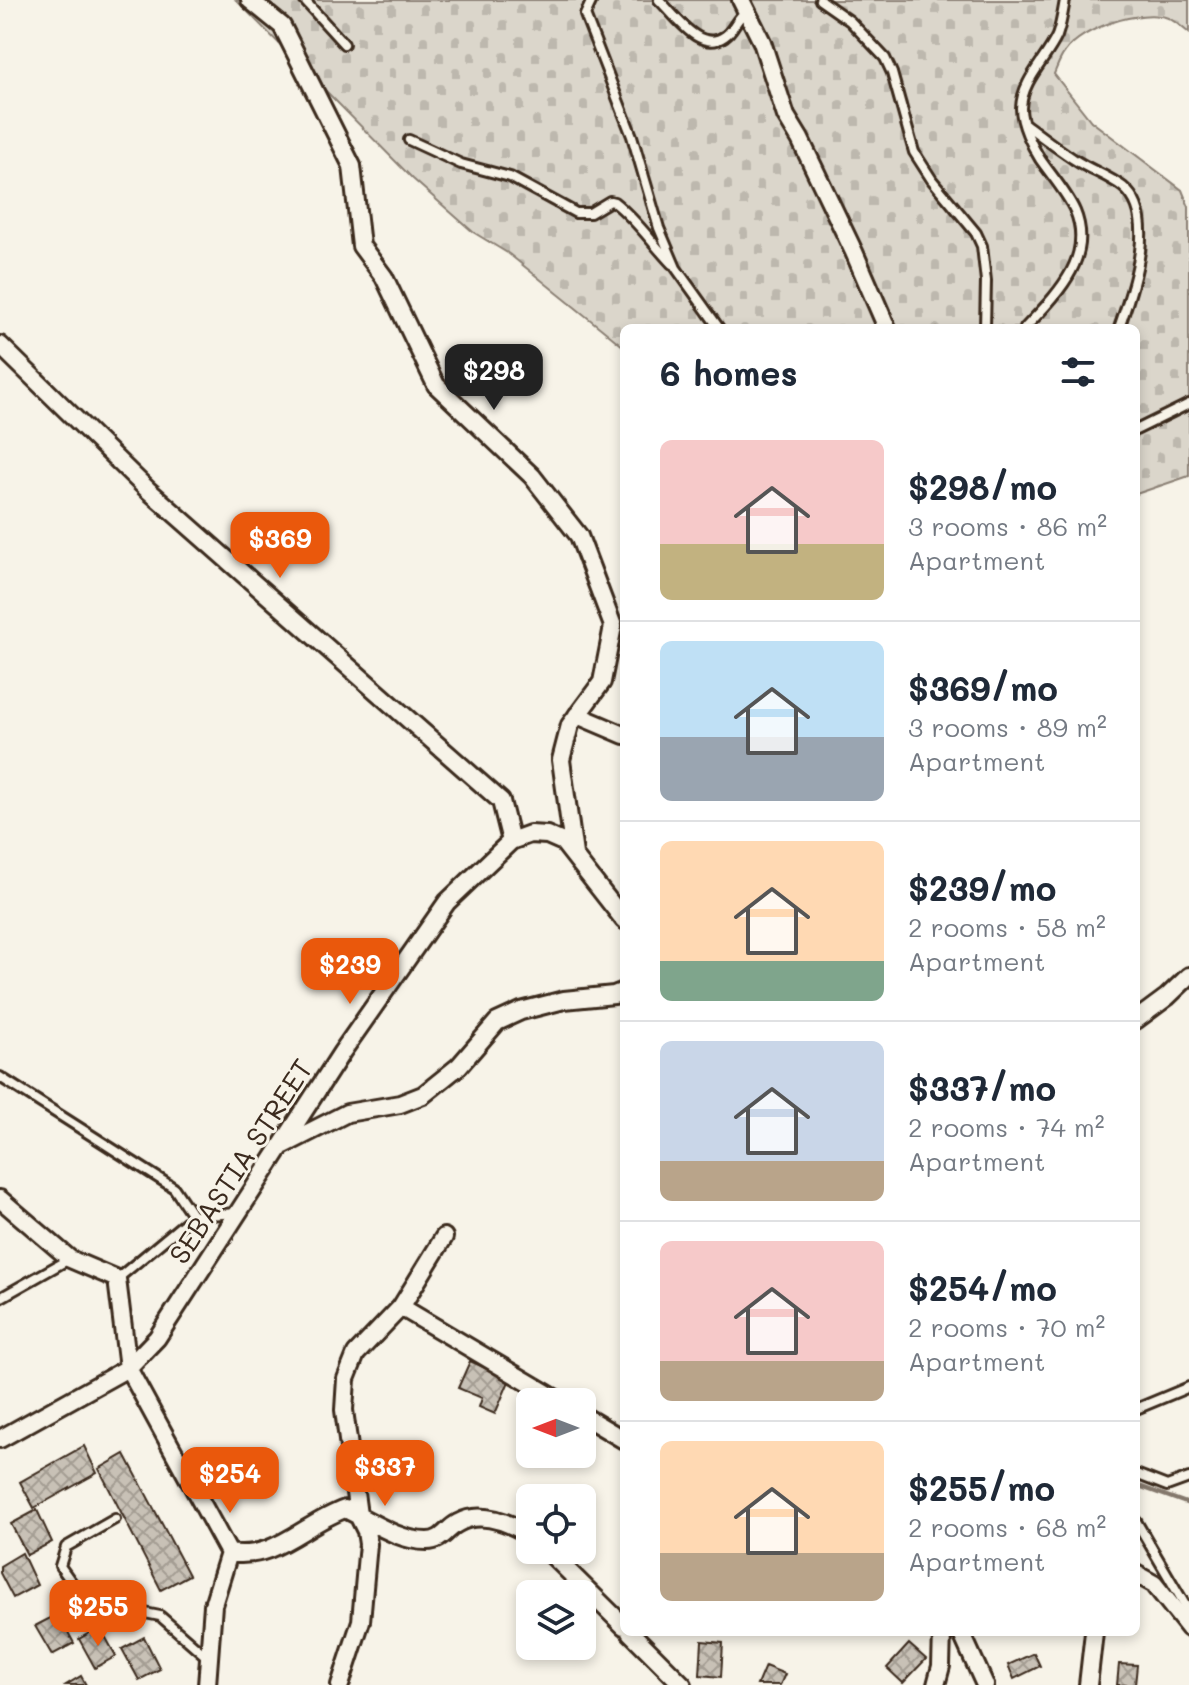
<!DOCTYPE html>
<meta charset="utf-8">
<style>
:root{--surface:#fff;--page:#f2f2f3;--text:#1f2937;--muted:#747a83;--line:#e0e1e3;--accent:#ea580c}
body{margin:0;font-family:Mali,sans-serif;background:var(--page);color:var(--text);height:100vh;display:flex;flex-direction:column;font-size:30px;white-space:nowrap}
*{box-sizing:border-box;margin:0}
p{font-size:26px;color:var(--muted)}
.icon{flex:none;width:44px;height:44px;fill:none;stroke:currentColor;stroke-width:2;stroke-linecap:round;stroke-linejoin:round}
.map{position:relative;flex:1;overflow:hidden}
.side{position:absolute;left:620px;top:324px;width:520px;height:1312px;display:flex;flex-direction:column;background:var(--surface);border-radius:12px;box-shadow:0 4px 12px #0003}
.side>*{flex:none}
.needle{width:52px;rotate:270deg}
.controls{position:absolute;left:516px;top:1388px;display:grid;gap:16px}
.controls a{display:grid;place-items:center;width:80px;height:80px;border-radius:12px;background:var(--surface);box-shadow:0 4px 12px #0003;font-size:40px}
.price{position:absolute;translate:-50% -68px;padding:0 18px;border-radius:16px;background:var(--accent);color:#fff;font-size:26px;line-height:52px;filter:drop-shadow(0 2px 4px #0008)}
.price::after{content:'';position:absolute;left:50%;top:48px;width:24px;height:18px;margin-left:-12px;background:inherit;clip-path:polygon(0 0,100% 0,50% 100%)}
.price.current{background:#222;color:#fff}
ul{padding:0;list-style:none}
li{display:flex;align-items:center;gap:24px;height:200px;padding:0 40px}
li+li{border-top:2px solid var(--line)}
li span{display:grid;place-items:center;flex:none;width:224px;height:160px;border-radius:12px;color:#555}
li>.icon{margin-inline-start:auto}
span .icon{width:96px;height:96px;fill:#fffc;stroke-width:1}
li b{font-size:34px}
h2{display:flex;justify-content:space-between;align-items:center;height:96px;padding:0 40px;font-size:34px}
.map>svg:first-child{display:block}
</style>
<div class="map">
<svg width="1189" height="1685" viewBox="0 0 1189 1685">
<defs>
<pattern id="cemetery-stones" width="16" height="16" patternUnits="userSpaceOnUse" patternTransform="scale(2)"><rect width="16" height="16" fill="#dbd6cb"/><path d="M2 7V4a2 2 0 0 1 4 0v3zM10 15v-3a2 2 0 0 1 4 0v3z" fill="#bdb8ae"/></pattern>
<pattern id="building-cross-hatch" width="8" height="8" patternUnits="userSpaceOnUse" patternTransform="scale(2)"><rect width="8" height="8" fill="#c8c1b6"/><path d="M0 0l8 8M0 8l8-8" fill="none" stroke="#a49d93"/></pattern>
</defs>
<rect width="100%" height="100%" fill="#f7f3e8"/>
<filter id="ink" filterUnits="userSpaceOnUse"><feTurbulence type="fractalNoise" baseFrequency=".0125" numOctaves="2"/><feDisplacementMap in="SourceGraphic" scale="16" xChannelSelector="R" yChannelSelector="G"/><feConvolveMatrix kernelMatrix="1 2 1 2 8 2 1 2 1" color-interpolation-filters="sRGB"/></filter>
<g filter="url(#ink)">
<path fill="url(#cemetery-stones)" stroke="#8b8074" stroke-width="2" d="M236,0H1189V33C1183,28 1175,21 1168,18C1141,8 1081,28 1065,52C1060,58 1057,67 1054,74L1091,121L1182,190L1189,207V476L1136,494V328H624V347L509,254L473,232L413,179Z"/>
<g fill="none" stroke-linecap="round" stroke-linejoin="round">
<path stroke="#84786c" stroke-width="4" d="M1136,1485L1189,1504"/>
</g>
<path fill="url(#building-cross-hatch)" stroke="#3b2a1e" stroke-width="2" d="M470,1361L510,1379L495,1414L479,1407L482,1398L458,1388Z
M84,1446L97,1473L34,1508L20,1482Z
M125,1454L189,1575L161,1590L99,1469Z
M37,1510L52,1542L27,1555L11,1524Z
M22,1553L37,1585L13,1598L0,1573V1566Z
M58,1614L74,1643L52,1655L35,1626Z
M100,1627L116,1656L95,1668L79,1639Z
M144,1637L160,1669L139,1680L122,1649Z
M702,1641L723,1643L721,1677L700,1675Z
M909,1644L926,1659L903,1683L887,1668Z
M1034,1653L1040,1666L1014,1679L1008,1665Z
M1119,1664L1137,1665L1135,1685H1117Z
M765,1666L785,1674L780,1685H757Z
M81,1676L86,1685H66Z"/>
<g fill="none" stroke-linecap="round" stroke-linejoin="round">
<defs>
<path id="service" d="M304,0L344,44
M592,0L585,15L632,136L659,228L676,268L719,328
M659,0C676,16 700,54 725,36C734,30 736,18 746,12
M820,0L850,21L885,58L892,73L914,152L932,180L976,233L982,246L986,281L985,328
M1025,124C1041,136 1058,149 1075,160C1090,170 1109,176 1123,187C1160,217 1131,293 1119,328
M409,140L461,164L510,177L576,213H590L610,201L614,202C638,221 651,242 672,264
M1025,328C1055,296 1095,259 1075,211C1067,193 1051,175 1040,159C1032,146 1021,124 1021,108C1022,80 1046,60 1057,36C1061,25 1063,12 1065,0
M1136,430L1189,404
M0,1077L174,1188L193,1216
M117,1279L193,1216L237,1213
M0,1298L69,1259
M1136,1409L1189,1387
M1136,1474L1167,1486L1189,1478
M115,1519L66,1547L60,1566L85,1601L160,1616L207,1657
M1136,1521L1188,1610V1622"/>
<path id="minor" d="M250,0L282,26L352,166L361,246L384,277L436,385L532,476L579,536L613,626L602,682L570,725L561,760L574,854
M741,0L762,42L786,116L800,139L854,252L887,328
M0,345L148,490L501,801L511,841
M577,715L624,735
M1136,1020L1167,997L1189,976
M284,1145L347,1113L400,1104L423,1095L459,1066L497,1022L521,1011L564,1000L614,995L624,991
M0,1199L70,1259L117,1279L128,1368L229,1553L213,1605L207,1685
M401,1307L561,1402
M582,1415L624,1440
M0,1439L128,1368L157,1338L342,1052L447,902L511,841L530,834L547,835L563,842L624,920
M547,1550L624,1626
M229,1553C275,1561 303,1524 345,1509C371,1521 398,1541 427,1541C443,1541 446,1529 458,1523C481,1510 510,1523 530,1535
M1136,1574L1154,1584L1189,1628
M630,1632L683,1685
M961,1632L985,1685
M340,1685L361,1621L368,1544L366,1531L358,1515L344,1410L346,1379L356,1354L401,1307L444,1237
M936,1685L941,1666L942,1632
M1088,1685L1094,1632"/>
</defs>
<use href="#service" stroke="#3b2a1e" stroke-width="14"/>
<use href="#minor" stroke="#3b2a1e" stroke-width="22"/>
<use href="#service" stroke="#f7f3e8" stroke-width="8"/>
<use href="#minor" stroke="#f7f3e8" stroke-width="16"/>
</g>
</g>
<g text-anchor="middle" dominant-baseline="central" stroke-width="6" stroke-linejoin="round" paint-order="stroke">
<g font-size="28" fill="#3b2a1e" stroke="#f7f3e8">
<text transform="translate(240 1161) rotate(-57)">SEBASTIA STREET</text>
</g>
</g>
</svg>
<div class="controls">
<a><svg class="needle" viewBox="-14 -14 28 28"><path d="M0-13l5 13h-10z" fill="#e53935"/><path d="M0 13l5-13h-10z" fill="#747a83"/></svg></a>
<a><svg class="icon" aria-label="locate" viewBox="0 0 24 24"><circle cx="12" cy="12" r="6"/><path d="M12 2v4M12 18v4M2 12h4M18 12h4"/></svg></a>
<a><svg class="icon" aria-label="layers" viewBox="0 0 24 24"><path d="M12 4l9 5-9 5-9-5zM3 14l9 5 9-5"/></svg></a>
</div>
<b class="price current" style="left:494px;top:412px">$298</b>
<b class="price" style="left:280px;top:580px">$369</b>
<b class="price" style="left:350px;top:1006px">$239</b>
<b class="price" style="left:385px;top:1508px">$337</b>
<b class="price" style="left:230px;top:1515px">$254</b>
<b class="price" style="left:98px;top:1648px">$255</b>
<section class="side">
<h2>6 homes<svg class="icon" aria-label="filters" viewBox="0 0 24 24"><path d="M4 7h16M4 17h16"/><circle cx="9" cy="7" r="2"/><circle cx="15" cy="17" r="2"/></svg></h2>
<ul>
<li><span style="background:linear-gradient(#f6c9c9 65%,#c2b280 0)"><svg class="icon" aria-label="home" viewBox="0 0 24 24"><path d="M3 11l9-7 9 7M6 9v11h12V9"/></svg></span><div><b>$298/mo</b><p>3 rooms · 86 m²</p><p>Apartment</p></div></li>
<li><span style="background:linear-gradient(#bfe0f5 60%,#9aa5b1 0)"><svg class="icon" aria-label="home" viewBox="0 0 24 24"><path d="M3 11l9-7 9 7M6 9v11h12V9"/></svg></span><div><b>$369/mo</b><p>3 rooms · 89 m²</p><p>Apartment</p></div></li>
<li><span style="background:linear-gradient(#ffd9b3 75%,#7fa58c 0)"><svg class="icon" aria-label="home" viewBox="0 0 24 24"><path d="M3 11l9-7 9 7M6 9v11h12V9"/></svg></span><div><b>$239/mo</b><p>2 rooms · 58 m²</p><p>Apartment</p></div></li>
<li><span style="background:linear-gradient(#c9d6e8 75%,#b9a48a 0)"><svg class="icon" aria-label="home" viewBox="0 0 24 24"><path d="M3 11l9-7 9 7M6 9v11h12V9"/></svg></span><div><b>$337/mo</b><p>2 rooms · 74 m²</p><p>Apartment</p></div></li>
<li><span style="background:linear-gradient(#f6c9c9 75%,#b9a48a 0)"><svg class="icon" aria-label="home" viewBox="0 0 24 24"><path d="M3 11l9-7 9 7M6 9v11h12V9"/></svg></span><div><b>$254/mo</b><p>2 rooms · 70 m²</p><p>Apartment</p></div></li>
<li><span style="background:linear-gradient(#ffd9b3 70%,#b9a48a 0)"><svg class="icon" aria-label="home" viewBox="0 0 24 24"><path d="M3 11l9-7 9 7M6 9v11h12V9"/></svg></span><div><b>$255/mo</b><p>2 rooms · 68 m²</p><p>Apartment</p></div></li>
</ul>
</section>
</div>
